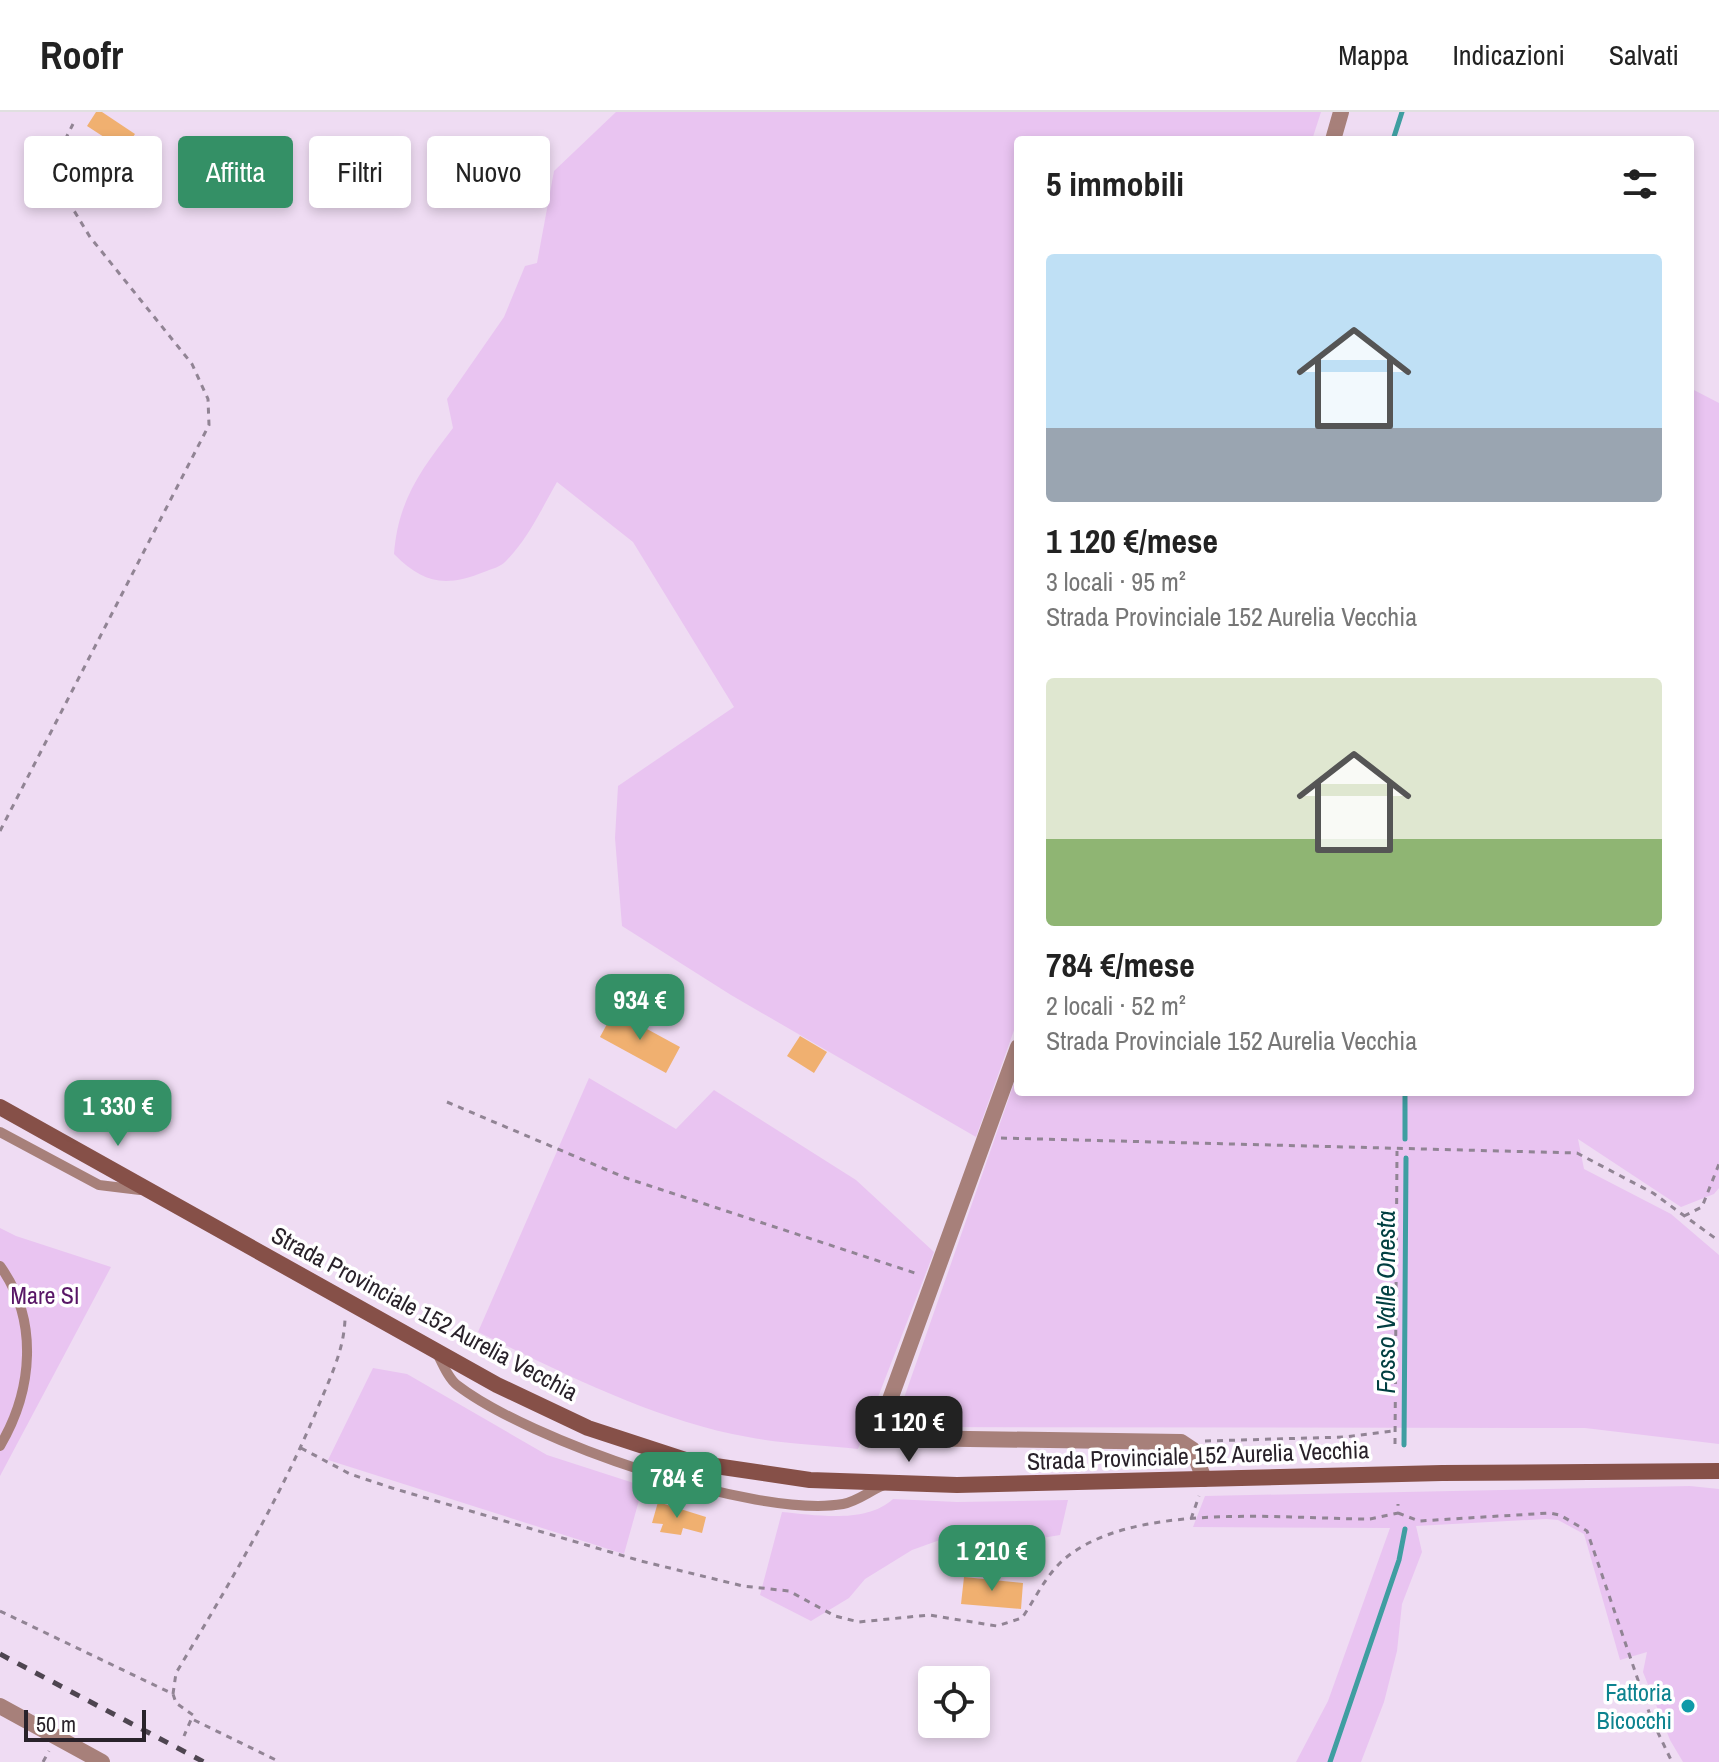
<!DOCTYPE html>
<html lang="it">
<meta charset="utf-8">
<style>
:root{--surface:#fff;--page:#f2f2f2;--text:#222;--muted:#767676;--line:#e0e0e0;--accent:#349066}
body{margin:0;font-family:"Archivo Narrow",sans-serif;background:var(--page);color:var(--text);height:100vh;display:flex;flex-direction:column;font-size:30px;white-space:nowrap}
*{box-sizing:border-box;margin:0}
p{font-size:26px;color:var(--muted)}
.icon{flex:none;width:44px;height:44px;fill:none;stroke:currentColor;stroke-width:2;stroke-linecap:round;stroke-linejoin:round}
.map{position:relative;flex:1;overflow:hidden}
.drawer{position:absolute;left:1014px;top:24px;width:680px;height:960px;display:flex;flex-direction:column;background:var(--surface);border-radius:8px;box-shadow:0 4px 12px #0003}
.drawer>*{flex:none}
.banner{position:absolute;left:24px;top:24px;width:760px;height:72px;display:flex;gap:16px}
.tools{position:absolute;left:918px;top:1554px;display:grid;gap:16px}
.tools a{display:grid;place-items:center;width:72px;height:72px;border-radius:8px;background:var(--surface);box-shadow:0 4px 12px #0003;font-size:40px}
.scale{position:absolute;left:24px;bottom:20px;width:122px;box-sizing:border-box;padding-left:8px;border:4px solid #29222a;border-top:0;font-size:22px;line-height:28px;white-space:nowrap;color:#29222a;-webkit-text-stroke:6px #fff;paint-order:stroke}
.price{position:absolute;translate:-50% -68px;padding:0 18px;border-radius:16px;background:var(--accent);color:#fff;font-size:26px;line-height:52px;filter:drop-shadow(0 2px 4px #0008)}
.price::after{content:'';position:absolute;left:50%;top:48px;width:24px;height:18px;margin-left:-12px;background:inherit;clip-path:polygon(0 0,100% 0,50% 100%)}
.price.on{background:#222;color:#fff}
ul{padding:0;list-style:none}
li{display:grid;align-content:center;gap:16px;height:424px;padding:0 32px}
li span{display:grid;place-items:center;height:248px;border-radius:8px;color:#555}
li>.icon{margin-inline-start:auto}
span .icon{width:144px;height:144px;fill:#fffc;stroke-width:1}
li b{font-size:34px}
h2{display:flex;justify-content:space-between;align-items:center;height:96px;padding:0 32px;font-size:34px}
.chip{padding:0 28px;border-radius:8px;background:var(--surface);box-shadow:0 4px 12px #0003;font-size:28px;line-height:72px}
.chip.on{background:var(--accent);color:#fff}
header{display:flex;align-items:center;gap:48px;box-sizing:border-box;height:112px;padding:0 40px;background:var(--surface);border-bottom:2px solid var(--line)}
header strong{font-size:38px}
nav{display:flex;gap:44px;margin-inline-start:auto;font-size:28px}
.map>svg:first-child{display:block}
</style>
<header>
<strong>Roofr</strong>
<nav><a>Mappa</a><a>Indicazioni</a><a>Salvati</a></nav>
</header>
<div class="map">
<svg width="1719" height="1650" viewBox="0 0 1719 1650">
<rect width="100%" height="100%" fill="#efdcf3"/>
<path fill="#e9c4f1" d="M616,0H1321L1312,28H1018V907L976,1025L731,883L622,814L615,726L618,674L734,595L633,430L557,370C542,396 528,427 506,449C501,455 491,457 484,460C444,476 423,471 394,442C398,388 421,358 453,316L447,287L504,205L525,154L537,151L554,59Z
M1690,276L1719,291V1076L1714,1082L1681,1095L1578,1027L1584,1057L1671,1102L1719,1143V1332L1585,1316L922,1315L904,1286L1018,960V980H1690Z
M589,966L676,1017L714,978L856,1068L934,1140L858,1337C822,1333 784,1332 748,1325C653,1308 564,1261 478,1220Z
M0,1116L16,1124L111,1155L0,1364Z
M373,1256L407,1262L547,1343L643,1374L624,1442L328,1348Z
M1690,1374L1719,1377V1650H1683L1670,1628L1643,1560L1647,1540L1620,1548L1584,1422L1558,1408L1546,1407L1416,1414L1422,1440L1402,1492L1397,1539L1384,1590L1361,1650H1296L1328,1589L1390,1416L1193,1415L1205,1384Z
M893,1387L957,1390L1068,1388L1060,1423L1030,1428L951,1424L912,1438L865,1467L849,1486L811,1509L760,1483L782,1400C816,1403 866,1412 893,1387Z"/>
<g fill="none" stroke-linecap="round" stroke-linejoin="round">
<path stroke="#3f9ea1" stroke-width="5" d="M1393,28L1402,0
M1405,1027V980
M1404,1333L1406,1046
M1330,1650L1399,1448L1405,1417"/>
</g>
<path fill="#f0b070" d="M96,0H102L135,22L124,38L87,14Z
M81,41L125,70L112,90L68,60Z
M614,899L680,935L666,961L600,925Z
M800,924L827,940L814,961L787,944Z
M658,1390L706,1405L702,1421L683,1416L681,1423L660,1420L663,1412L652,1411Z
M964,1465L1023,1471L1021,1497L961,1492Z"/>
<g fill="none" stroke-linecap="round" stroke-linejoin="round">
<path stroke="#918494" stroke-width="3" stroke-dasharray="6 6" stroke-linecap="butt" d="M0,719L209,313L208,287L192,252L90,125L59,74L56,61L60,38L73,12
M447,990L626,1066L918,1162
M1001,1026L1577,1041L1653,1081L1719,1129
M1684,1104L1702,1095L1719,1052
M1205,1329L1345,1325L1393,1319
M1395,1332L1397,1039
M301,1336L350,1362L392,1376L641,1449L743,1474L789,1479L835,1504L859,1510L929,1503L997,1514L1022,1506C1035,1487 1044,1467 1060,1451C1126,1388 1283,1407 1370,1407L1398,1401V1392
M1398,1401L1419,1409L1549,1401L1560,1403L1587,1419L1651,1606L1672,1650
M1191,1407L1199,1384
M0,1499L173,1582L176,1591L193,1603L184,1624
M173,1582L176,1561C227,1476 277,1392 316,1300C328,1270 344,1240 345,1207
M194,1608L280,1650
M43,1650L49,1639"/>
<path stroke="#a7807a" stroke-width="10" d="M0,1020L99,1073L140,1078
M0,1154C39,1208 33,1278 0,1334
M438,1243C443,1253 449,1267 457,1273C528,1328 755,1407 843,1392C856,1390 870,1379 882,1374"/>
<path stroke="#a7807a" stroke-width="16" d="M1333,28L1341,0
M1018,935L888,1293L890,1317L904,1326L1181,1330L1193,1338L1204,1367"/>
<path stroke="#a7807a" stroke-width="16" d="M0,1594L102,1650"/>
<path stroke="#865048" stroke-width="16" d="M0,995L497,1273L588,1316L695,1351L810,1368L957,1373L1442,1361L1719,1359"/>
<path stroke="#4e4550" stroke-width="5" stroke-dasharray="10 10" stroke-linecap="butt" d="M0,1542L204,1650"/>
</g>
<circle fill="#0f9aa8" stroke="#fff" stroke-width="3" cx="1688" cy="1594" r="8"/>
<g text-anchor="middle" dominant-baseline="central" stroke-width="7" stroke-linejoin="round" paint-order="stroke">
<g font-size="24" fill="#581666" stroke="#fff">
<text x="45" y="1183">Mare SI</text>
</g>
<g font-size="24" fill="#29222a" stroke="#fff">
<text transform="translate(425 1201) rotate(28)">Strada Provinciale 152 Aurelia Vecchia</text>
<text transform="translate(1198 1343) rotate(-2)">Strada Provinciale 152 Aurelia Vecchia</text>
</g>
<g font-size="24" fill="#0d838f" stroke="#fff" text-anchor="end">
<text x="1672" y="1580">Fattoria<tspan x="1672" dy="28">Bicocchi</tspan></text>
</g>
<g font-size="26" font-style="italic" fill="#013f41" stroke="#fff">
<text transform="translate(1385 1190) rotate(-90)">Fosso Valle Onesta</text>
</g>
</g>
</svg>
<div class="tools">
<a><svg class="icon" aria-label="locate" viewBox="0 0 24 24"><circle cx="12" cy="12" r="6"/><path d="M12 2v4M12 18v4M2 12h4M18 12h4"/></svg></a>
</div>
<div class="scale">50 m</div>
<b class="price" style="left:640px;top:930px">934 €</b>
<b class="price" style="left:118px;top:1036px">1 330 €</b>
<b class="price on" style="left:909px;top:1352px">1 120 €</b>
<b class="price" style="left:677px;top:1408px">784 €</b>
<b class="price" style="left:992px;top:1481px">1 210 €</b>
<div class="banner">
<a class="chip">Compra</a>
<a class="chip on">Affitta</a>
<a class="chip">Filtri</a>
<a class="chip">Nuovo</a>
</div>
<section class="drawer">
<h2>5 immobili<svg class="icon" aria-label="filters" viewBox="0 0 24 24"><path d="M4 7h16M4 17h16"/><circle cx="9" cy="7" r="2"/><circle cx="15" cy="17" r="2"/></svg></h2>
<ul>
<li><span style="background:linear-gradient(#bfe0f5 70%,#9aa5b1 0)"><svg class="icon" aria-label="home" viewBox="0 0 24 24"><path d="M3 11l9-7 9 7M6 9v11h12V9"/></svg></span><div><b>1 120 €/mese</b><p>3 locali · 95 m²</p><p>Strada Provinciale 152 Aurelia Vecchia</p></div></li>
<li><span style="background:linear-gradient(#dfe7d0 65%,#8fb573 0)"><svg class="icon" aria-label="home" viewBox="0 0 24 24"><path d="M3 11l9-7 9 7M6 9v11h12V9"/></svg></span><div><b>784 €/mese</b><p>2 locali · 52 m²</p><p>Strada Provinciale 152 Aurelia Vecchia</p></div></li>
</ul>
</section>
</div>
